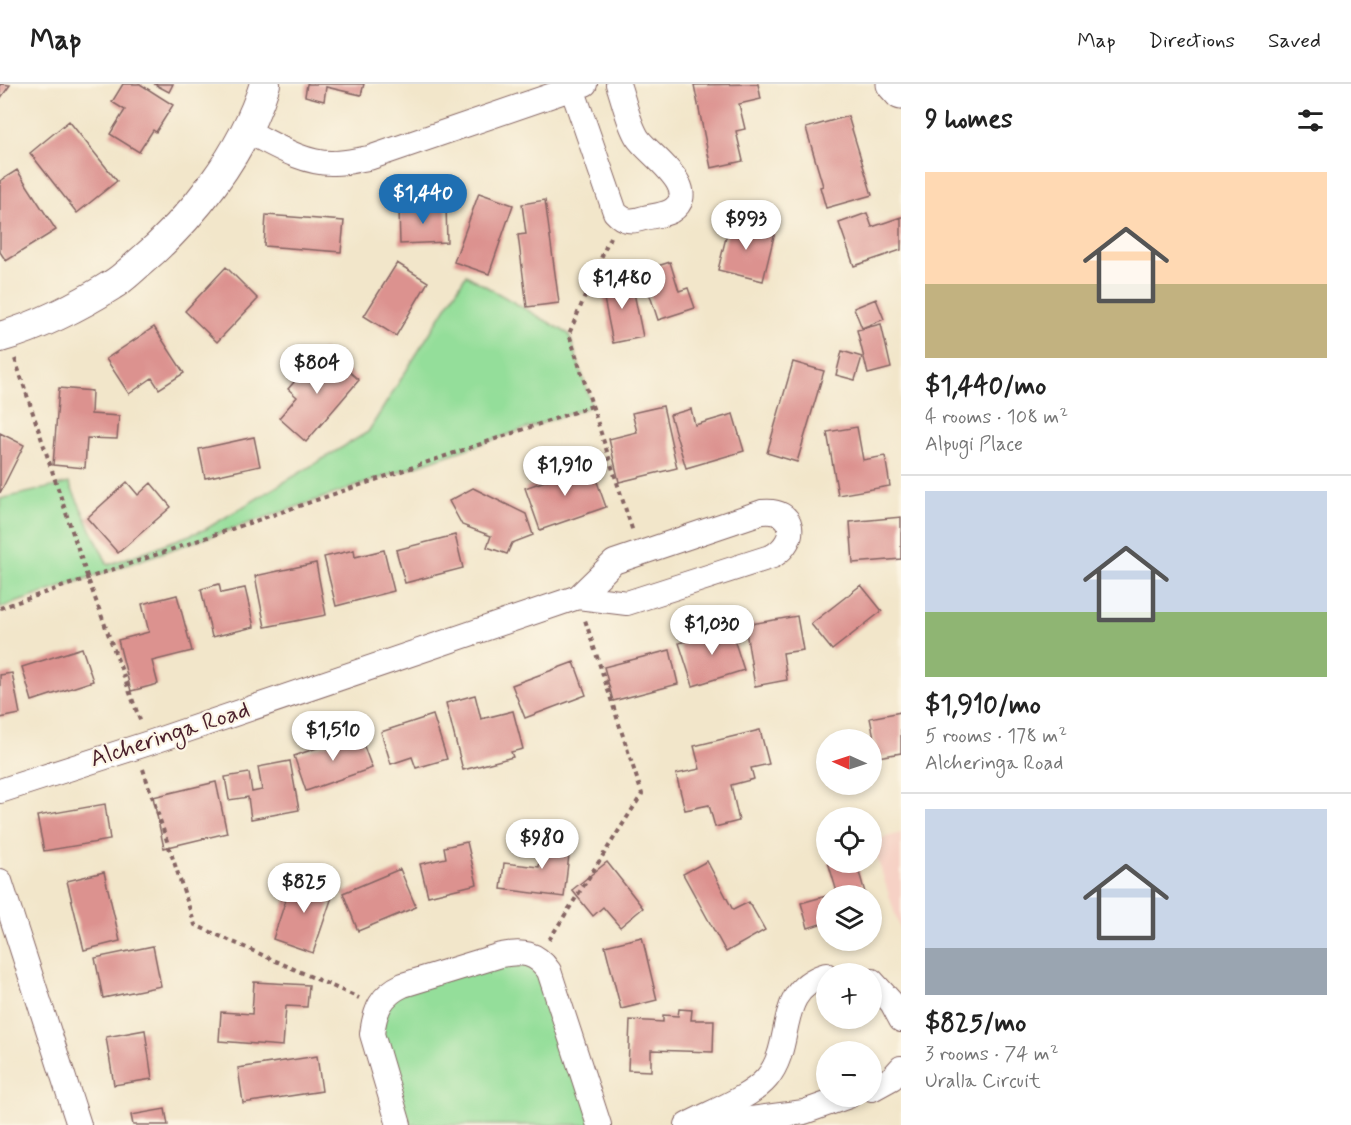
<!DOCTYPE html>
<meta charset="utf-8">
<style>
:root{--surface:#fff;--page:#f6f6f6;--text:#222;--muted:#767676;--line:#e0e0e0;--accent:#1f6fb2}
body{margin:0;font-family:Mynerve,sans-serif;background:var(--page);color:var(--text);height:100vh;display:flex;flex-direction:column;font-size:22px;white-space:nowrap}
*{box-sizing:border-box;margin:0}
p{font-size:20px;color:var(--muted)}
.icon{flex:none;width:33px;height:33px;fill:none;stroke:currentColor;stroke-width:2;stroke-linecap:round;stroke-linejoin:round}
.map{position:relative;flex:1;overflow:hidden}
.side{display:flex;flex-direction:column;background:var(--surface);width:450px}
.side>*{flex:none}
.needle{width:39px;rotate:273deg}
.controls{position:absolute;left:816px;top:645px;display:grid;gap:12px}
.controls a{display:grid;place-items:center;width:66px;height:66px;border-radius:50%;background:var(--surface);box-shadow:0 3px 9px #0003;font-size:30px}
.price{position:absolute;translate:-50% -51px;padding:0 14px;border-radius:21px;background:#fff;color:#222;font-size:20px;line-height:39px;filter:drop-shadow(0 2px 3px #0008)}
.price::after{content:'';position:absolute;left:50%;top:36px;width:18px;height:14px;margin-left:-9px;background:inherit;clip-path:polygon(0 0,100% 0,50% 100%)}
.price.current{background:var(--accent);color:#fff}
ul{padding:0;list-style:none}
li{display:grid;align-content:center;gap:12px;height:318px;padding:0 24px}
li+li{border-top:2px solid var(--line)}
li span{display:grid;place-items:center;height:186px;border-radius:0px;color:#555}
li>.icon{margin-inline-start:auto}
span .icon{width:108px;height:108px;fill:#fffc;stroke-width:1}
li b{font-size:26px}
h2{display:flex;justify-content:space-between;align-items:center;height:72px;padding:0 24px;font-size:26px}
header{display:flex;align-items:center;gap:36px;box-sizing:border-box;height:84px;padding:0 30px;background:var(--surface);border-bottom:2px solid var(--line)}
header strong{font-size:28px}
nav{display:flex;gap:33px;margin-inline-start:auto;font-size:21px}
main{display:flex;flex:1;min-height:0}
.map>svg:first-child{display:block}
</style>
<header>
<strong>Map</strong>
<nav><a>Map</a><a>Directions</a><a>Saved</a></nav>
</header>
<main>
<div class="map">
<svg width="901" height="1041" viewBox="0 0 901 1041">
<rect width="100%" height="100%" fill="#fcf5e5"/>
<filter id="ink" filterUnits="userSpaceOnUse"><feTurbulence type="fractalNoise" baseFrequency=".0167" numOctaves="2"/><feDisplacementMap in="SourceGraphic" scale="12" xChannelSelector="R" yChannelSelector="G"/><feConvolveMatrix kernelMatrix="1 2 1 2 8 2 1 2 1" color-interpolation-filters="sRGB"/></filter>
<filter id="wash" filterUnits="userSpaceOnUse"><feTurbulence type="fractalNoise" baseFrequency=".008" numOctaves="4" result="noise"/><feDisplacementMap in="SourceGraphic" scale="24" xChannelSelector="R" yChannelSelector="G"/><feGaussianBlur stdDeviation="1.35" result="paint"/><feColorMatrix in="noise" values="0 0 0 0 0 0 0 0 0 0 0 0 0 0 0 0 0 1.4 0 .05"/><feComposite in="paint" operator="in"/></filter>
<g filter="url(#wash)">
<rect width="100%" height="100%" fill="#f2e6ca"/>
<path fill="#f6d1c5" d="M901,749V849L872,757Z"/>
<path fill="#94de9a" stroke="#6f7e62" stroke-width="1.5" d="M466,191L569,250L592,322L0,524V415L69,399L108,481L206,445L368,348Z
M529,869L599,1041H399L374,937L384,914Z"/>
<g id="blocks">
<path fill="#dc928f" d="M0,0L10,1L0,15Z
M123,0H140L173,21L156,48L153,46L139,68L110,50L125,26L112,18Z
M154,0H173L169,8Z
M307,0H364L361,11L326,3L324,17L305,12Z
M758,0L761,15L739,20L745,45L736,47L743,77L711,84L694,1Z
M848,32L872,111L826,124L820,103L823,102L806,44Z
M69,37L117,97L77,129L30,69Z
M17,86L56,146L6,177L0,168V97Z
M479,109L513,121L489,190L454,178Z
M545,116L559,219L527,223L518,151L526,150L522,120Z
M446,122L447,158L400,160L399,124Z
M867,129L872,143L901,133V166L854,182L839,139Z
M266,131L344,137L341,168L264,162Z
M730,137L775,148L763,197L718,186Z
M670,178L679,207L688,204L695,224L658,236L642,187Z
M397,179L428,198L396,252L364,232Z
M226,183L258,215L217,258L185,227Z
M631,194L643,253L613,259L601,200Z
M876,215L884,235L862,244L854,224Z
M881,240L891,284L868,290L857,246Z
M154,243L184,289L159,305L152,294L129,310L106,275Z
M323,265L359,296L306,358L279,334L297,313L288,305Z
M842,267L862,273L855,296L836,291Z
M793,278L824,287L797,378L767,369Z
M59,304L92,307L91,330L119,332L117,355L87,354L85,384L53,381Z
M663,322L677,384L619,398L609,355L637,348L632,329Z
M691,325L695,341L733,330L744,367L686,384L670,331Z
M857,343L863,376L885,372L890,402L838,411L827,348Z
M0,349L24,361L0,409Z
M254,353L260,382L205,394L199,365Z
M591,381L606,423L540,446L525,404Z
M127,398L138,411L151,399L171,423L118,469L87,434Z
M473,404L526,430L533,451L512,459L507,470L487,463L491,452L462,441L449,417Z
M901,433V475L853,479L850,438Z
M455,451L463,484L405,499L396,466Z
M354,466L355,473L384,466L394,507L336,522L324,473Z
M316,479L326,531L265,543L255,492Z
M219,500L221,509L245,504L254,543L212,553L201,505Z
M861,501L882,527L832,566L811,540Z
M177,511L192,567L152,577L158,600L131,607L118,556L149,548L142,520Z
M797,532L803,566L783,569L787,596L755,602L745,541Z
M730,543L744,586L693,602L679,559Z
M82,564L93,597L32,617L22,583Z
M670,566L678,600L613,617L604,583Z
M574,578L586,611L525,634L512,601Z
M12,589L20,630L0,634V591Z
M475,611L481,635L513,627L523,665L511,668L513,673L463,686L446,619Z
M901,628V669L878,673L870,634Z
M433,631L447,675L416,684L412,673L391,680L381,648Z
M760,646L769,680L751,684L754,695L731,701L739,737L715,743L709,721L685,726L676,690L700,685L694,662Z
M359,649L372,684L306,707L294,672Z
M290,677L299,726L251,735L248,713L229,716L225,693L249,689L252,708L262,706L258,683Z
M216,698L227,749L164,764L153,713Z
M105,720L110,756L44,767L37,732Z
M826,747V771L820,750Z
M543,750L571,754L564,813L501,805L504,779L539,783Z
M467,758L477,800L428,812L420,780L446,774L444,763Z
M707,777L733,826L749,818L765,846L726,868L683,790Z
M607,778L643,824L620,843L603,823L593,832L572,806Z
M828,778H856L866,812H827L837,808Z
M400,785L416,823L358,847L343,809Z
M104,788L120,857L84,866L67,797Z
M294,791L335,804L313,869L273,855Z
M826,812V838L808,844L801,819Z
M642,853L657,916L621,925L605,862Z
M153,862L161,902L103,914L95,874Z
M254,898L309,901L307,923L286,922L283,962L219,957L221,928L252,930Z
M679,925L692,926L691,936H714L713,968L651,966V987L628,986L630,936L663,938V931L678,932Z
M145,946L152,995L114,1001L106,953Z
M317,972L322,1007L243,1019L238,984Z
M165,1025L168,1041H133L131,1031Z"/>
</g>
</g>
<g filter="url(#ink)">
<use href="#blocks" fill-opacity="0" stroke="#856563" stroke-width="1.5"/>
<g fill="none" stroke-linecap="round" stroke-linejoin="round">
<defs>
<path id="minor" d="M572,4L615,128C624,138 632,138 644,134C652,132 664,131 671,127C705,105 647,70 637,53C628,38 624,17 618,0
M246,47C272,59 301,79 331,79C343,80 356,76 369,74L585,0
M0,707L149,659L578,513L614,478L762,428C796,424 799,456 773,472L627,519L578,513
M0,797L79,1041
M872,897L892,919L901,936
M872,1005L892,994L901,984
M399,1041L372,950C375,926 381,911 403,901L501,871C522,867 536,868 549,887L599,1041
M687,1041C711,1028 750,1014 767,994C796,959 773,907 826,891
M704,1041L804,1028L849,1012"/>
<path id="tertiary" d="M0,253C37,243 79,222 112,201C121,196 129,188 137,181C192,135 243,70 265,0"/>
<path id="secondary" d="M893,0L901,9"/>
</defs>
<use href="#minor" stroke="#856563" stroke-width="26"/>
<use href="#tertiary" stroke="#856563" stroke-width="32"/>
<use href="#secondary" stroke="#856563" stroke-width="35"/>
<path stroke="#856563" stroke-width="4" stroke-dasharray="4.5 4.5" stroke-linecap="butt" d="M610,153L569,250L633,448
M15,275L88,495L141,639
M0,524L592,322
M143,685L195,841L359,914
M549,856L642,710L585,536"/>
<use href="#minor" stroke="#fff" stroke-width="24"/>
<use href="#tertiary" stroke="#fff" stroke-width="30"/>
<use href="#secondary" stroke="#fff" stroke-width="33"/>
</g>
</g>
<g text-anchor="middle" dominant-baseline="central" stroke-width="4.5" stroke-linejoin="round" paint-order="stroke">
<g font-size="24" fill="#4a1f2b" stroke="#fcf5e5">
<text transform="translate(170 651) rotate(-18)">Alcheringa Road</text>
</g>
</g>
</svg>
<div class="controls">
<a><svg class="needle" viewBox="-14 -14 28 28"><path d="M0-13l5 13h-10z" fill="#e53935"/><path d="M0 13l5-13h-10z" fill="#767676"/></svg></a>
<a><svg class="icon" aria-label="locate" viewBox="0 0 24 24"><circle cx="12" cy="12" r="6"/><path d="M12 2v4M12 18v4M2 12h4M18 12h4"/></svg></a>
<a><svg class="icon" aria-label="layers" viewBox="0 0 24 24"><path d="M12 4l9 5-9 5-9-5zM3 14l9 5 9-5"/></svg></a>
<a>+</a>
<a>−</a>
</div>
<b class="price current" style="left:423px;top:141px">$1,440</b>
<b class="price" style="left:746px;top:167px">$993</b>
<b class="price" style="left:622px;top:226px">$1,480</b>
<b class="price" style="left:317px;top:311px">$804</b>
<b class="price" style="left:565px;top:413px">$1,910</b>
<b class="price" style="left:712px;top:572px">$1,030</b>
<b class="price" style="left:333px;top:678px">$1,510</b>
<b class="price" style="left:542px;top:786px">$980</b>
<b class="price" style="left:304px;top:830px">$825</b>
</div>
<section class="side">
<h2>9 homes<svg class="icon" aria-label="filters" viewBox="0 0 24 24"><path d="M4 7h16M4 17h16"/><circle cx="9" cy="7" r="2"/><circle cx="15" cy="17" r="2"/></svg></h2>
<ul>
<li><span style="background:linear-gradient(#ffd9b3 60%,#c2b280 0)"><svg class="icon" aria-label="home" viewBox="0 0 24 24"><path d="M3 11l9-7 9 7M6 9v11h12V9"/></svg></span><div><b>$1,440/mo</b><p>4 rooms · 108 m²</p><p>Alpugi Place</p></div></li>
<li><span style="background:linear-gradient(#c9d6e8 65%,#8fb573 0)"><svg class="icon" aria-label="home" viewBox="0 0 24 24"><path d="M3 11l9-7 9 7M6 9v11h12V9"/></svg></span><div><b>$1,910/mo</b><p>5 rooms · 178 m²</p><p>Alcheringa Road</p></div></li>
<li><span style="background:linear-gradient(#c9d6e8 75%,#9aa5b1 0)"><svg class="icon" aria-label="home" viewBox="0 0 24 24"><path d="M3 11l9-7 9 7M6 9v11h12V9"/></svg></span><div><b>$825/mo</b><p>3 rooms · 74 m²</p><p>Uralla Circuit</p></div></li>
</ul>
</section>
</main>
